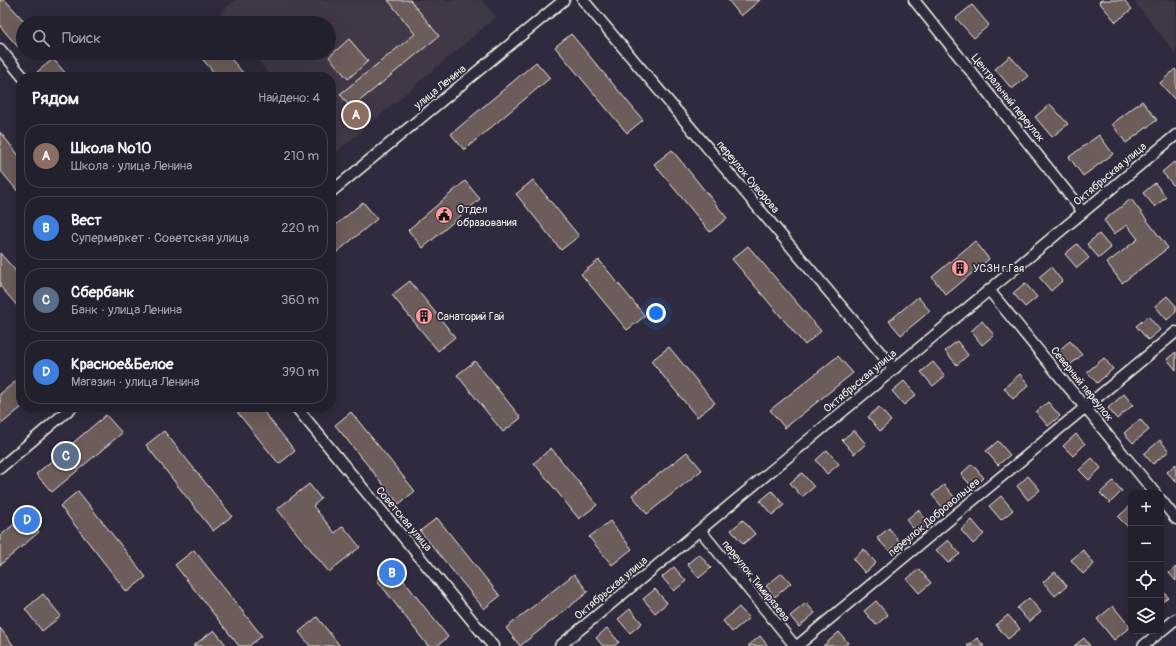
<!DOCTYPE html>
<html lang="ru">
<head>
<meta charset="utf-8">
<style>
	body { margin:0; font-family:Pangolin,sans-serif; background:#2b2836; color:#f1f3f6 }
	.controls { position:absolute; right:12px; bottom:12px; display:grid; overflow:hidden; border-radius:8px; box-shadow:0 4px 16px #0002 }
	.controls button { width:36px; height:36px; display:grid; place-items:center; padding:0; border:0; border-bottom:1px solid #403e4a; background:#23202e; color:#f1f3f6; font:20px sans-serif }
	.you { position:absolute; left:656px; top:313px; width:14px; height:14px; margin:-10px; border:3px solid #fff; border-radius:50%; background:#1a73e8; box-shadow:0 0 0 6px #1a73e833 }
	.badge { display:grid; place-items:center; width:26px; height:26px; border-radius:50%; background:#ff9aa2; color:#fff; font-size:13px; font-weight:700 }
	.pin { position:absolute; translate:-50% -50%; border:2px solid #fff; box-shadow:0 1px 4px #0006 }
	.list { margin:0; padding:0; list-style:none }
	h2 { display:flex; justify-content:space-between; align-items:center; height:52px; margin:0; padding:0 16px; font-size:17px }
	h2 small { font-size:13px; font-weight:400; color:#a3a3aa }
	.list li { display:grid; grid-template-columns:26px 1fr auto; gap:12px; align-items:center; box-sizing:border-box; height:64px; margin:0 8px 8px; padding:0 8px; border:1px solid #403e4a; border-radius:16px }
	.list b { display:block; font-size:15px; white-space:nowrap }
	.list p { margin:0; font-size:13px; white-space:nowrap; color:#a3a3aa }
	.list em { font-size:13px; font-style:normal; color:#a3a3aa }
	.icon { flex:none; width:22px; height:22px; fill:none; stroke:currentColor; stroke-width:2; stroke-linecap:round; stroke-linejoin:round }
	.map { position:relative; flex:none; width:1176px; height:646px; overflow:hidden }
	.search { position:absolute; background:#23202e; box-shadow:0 4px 16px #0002; left:16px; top:16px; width:320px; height:44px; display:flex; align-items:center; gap:10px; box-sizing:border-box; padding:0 14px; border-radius:22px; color:#a3a3aa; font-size:15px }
	.panel { position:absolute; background:#23202e; box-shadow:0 4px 16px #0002; left:16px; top:72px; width:320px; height:340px; border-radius:16px }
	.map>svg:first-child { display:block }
	.built { fill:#413946 }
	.building { fill:#6c5b5a; stroke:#f4f1e8 }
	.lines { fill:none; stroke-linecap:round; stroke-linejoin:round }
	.minor-casing { stroke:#f4f1e8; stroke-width:13 }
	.minor { stroke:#2f2a3d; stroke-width:10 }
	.labels { text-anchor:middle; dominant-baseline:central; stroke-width:3.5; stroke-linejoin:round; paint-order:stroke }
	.street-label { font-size:11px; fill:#f4f1e8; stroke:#2f2a3d }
	.poi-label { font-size:11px; fill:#f4f1e8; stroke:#2f2a3d; text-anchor:start }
</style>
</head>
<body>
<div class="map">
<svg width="1176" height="646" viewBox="0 0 1176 646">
	<rect width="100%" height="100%" fill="#2f2a3d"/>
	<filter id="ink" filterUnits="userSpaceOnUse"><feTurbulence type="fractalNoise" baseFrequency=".025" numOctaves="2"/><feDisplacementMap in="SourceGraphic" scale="8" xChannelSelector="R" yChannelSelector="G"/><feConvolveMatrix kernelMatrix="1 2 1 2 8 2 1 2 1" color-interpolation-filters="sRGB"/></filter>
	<g filter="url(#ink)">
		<!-- built -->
		<path class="built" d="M236 0H482L496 17 333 155 331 152V77H271L252 53H329V23H228L220 13Z
			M1133 0H1176V54Z"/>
		<!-- building -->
		<path class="building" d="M0 0H5L26 23H23V43L18 47 0 26Z
			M388 0H410L439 36 351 108 340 94 415 34Z
			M728 0H760L741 16Z
			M1101 0H1124L1132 9 1116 22 1099 2Z
			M972 5 989 25 974 38 956 18Z
			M571 34 643 120 627 133 555 47Z
			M349 39 368 61 348 79 329 57Z
			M197 53H226L244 74 241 77H218Z
			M1010 56 1028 76 1012 89 995 69Z
			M53 59 69 77H41L37 72Z
			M536 62 550 78 464 150 451 134Z
			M1175 69 1176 70V101L1160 83Z
			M1142 101 1157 120 1126 143 1112 124Z
			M1050 104 1068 124 1052 137 1035 117Z
			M0 132 21 158V193L20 194 0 170Z
			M1099 135 1113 154 1083 176 1069 157Z
			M672 150 727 218 710 232 654 164Z
			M1174 162 1176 165V184L1174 186 1162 172Z
			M533 180 579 236 561 250 516 194Z
			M465 181 480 199 423 248 408 230Z
			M1155 183 1166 197 1155 207 1143 193Z
			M1131 199 1168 248 1122 283 1107 263 1138 239 1127 225 1114 234 1104 220Z
			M363 202 377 219 331 257V229Z
			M1099 234 1111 248 1099 258 1087 244Z
			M975 241 989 259 946 295 932 277Z
			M1077 244 1089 258 1077 268 1065 254Z
			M748 246 821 331 805 345 732 259Z
			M0 253 21 277V310L0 286Z
			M599 260 645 316 627 330 581 274Z
			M1051 267 1062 281 1051 291 1039 277Z
			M410 281 455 337 438 351 392 295Z
			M1025 283 1037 297 1025 307 1013 293Z
			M1167 296 1176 306V312L1167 320 1155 306Z
			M918 297 930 311 901 335 889 321Z
			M1148 316 1160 330 1148 340 1136 326Z
			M982 321 994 335 982 345 971 331Z
			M957 341 968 355 957 365 945 351Z
			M1070 341 1082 355 1070 365 1058 351Z
			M669 347 715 403 697 417 651 361Z
			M1176 352V370L1167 359Z
			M838 356 853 373 785 428 770 410Z
			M1104 358 1113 369 1097 383 1087 372Z
			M475 361 521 418 503 432 457 375Z
			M933 362 945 376 933 386 921 372Z
			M1020 374 1029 385 1013 399 1004 388Z
			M21 377 22 407 0 425V394Z
			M904 381 916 395 904 405 892 391Z
			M1124 394 1133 405 1117 419 1108 408Z
			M1048 402 1060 416 1048 426 1036 412Z
			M233 407H260L295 451 279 464Z
			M879 407 891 421 880 431 868 417Z
			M351 412 415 491 399 504 335 425Z
			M106 415 122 433 52 492 36 474Z
			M1140 419 1149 430 1133 443 1124 433Z
			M854 430 866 444 854 454 842 440Z
			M164 431 232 516 213 531 146 445Z
			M1076 434 1085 444 1073 456 1063 446Z
			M1160 440 1169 451 1153 464 1144 454Z
			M998 441 1010 455 998 465 986 451Z
			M551 448 597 505 579 519 534 463Z
			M827 450 839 464 827 474 816 460Z
			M687 452 702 470 647 514 632 495Z
			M1092 458 1101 468 1089 480 1079 470Z
			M972 464 984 478 973 488 961 474Z
			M1176 464V482L1167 472Z
			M802 473 814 487 802 497 790 483Z
			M1028 476 1040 490 1028 500 1017 486Z
			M1113 481 1122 491 1110 503 1100 493Z
			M309 484 321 499 313 506 335 533 343 526 360 547 329 572 277 509Z
			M944 485 956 499 944 509 932 495Z
			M78 491 146 577 127 592 60 506Z
			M772 491 784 505 772 515 760 501Z
			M1001 496 1013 510 1001 520 989 506Z
			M1131 505V524L1128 527 1118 517Z
			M918 510 930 524 918 534 906 520Z
			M25 515 39 532 0 565V536Z
			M437 518 500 596 484 609 420 531Z
			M743 520 755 534 743 544 731 530Z
			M972 520 984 534 973 544 961 530Z
			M610 521 632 549 612 565 589 537Z
			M889 528 900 542 889 551 877 538Z
			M948 540 960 554 948 563 936 550Z
			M864 549 876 563 865 573 853 559Z
			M194 550 262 636 249 646H239L175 565Z
			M1083 550 1094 564 1083 574 1071 560Z
			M699 554 711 568 699 578 687 564Z
			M393 567 448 637 437 646H428L377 580Z
			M674 567 686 581 674 591 662 577Z
			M1176 567V581L1169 573Z
			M919 569 931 583 919 593 907 579Z
			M1055 572 1067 586 1055 596 1043 582Z
			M782 573 791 583 775 597 766 586Z
			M574 574 588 592 520 646 506 628Z
			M655 589 667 603 655 613 643 599Z
			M1161 589 1168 597 1161 603Z
			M43 594 61 616 42 631 25 609Z
			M1029 598 1041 612 1029 622 1017 608Z
			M876 601 888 615 876 625 864 611Z
			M806 603 815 613 799 627 790 616Z
			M1113 606 1130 627 1114 640 1097 619Z
			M739 607 749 618 732 632 723 621Z
			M630 609 642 623 630 633 618 619Z
			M1008 615 1020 629 1008 639 996 625Z
			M317 617 340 646H310L299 632Z
			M0 628 14 646H0Z
			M607 628 619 642 614 646H603L596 638Z
			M214 630 227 646H193Z
			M839 632 848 643 844 646H823Z
			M760 636 768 646H748Z
			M977 638 984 646H967Z
			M1084 638 1090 646H1074Z"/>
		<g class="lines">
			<!-- minor casing -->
			<g class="minor-casing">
				<path id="minor" d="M583 0 894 369
					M914 0 1083 212
					M0 49 23 77
					M331 192 564 0
					M989 290 1155 493
					M296 407 493 646
					M0 468 72 407
					M1161 500 1176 519
					M700 530 795 646
					M560 646 1176 135
					M797 646 1176 332
					M1143 646 1176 619"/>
			</g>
			<!-- minor -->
			<use href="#minor" class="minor"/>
		</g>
	</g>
	<!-- icons -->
	<defs>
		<g id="civic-disc" transform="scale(0.9)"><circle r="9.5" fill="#ff9aa2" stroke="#2f2a3d"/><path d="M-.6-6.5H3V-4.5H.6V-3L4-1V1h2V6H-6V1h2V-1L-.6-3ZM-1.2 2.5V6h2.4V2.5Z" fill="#111"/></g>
		<g id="building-disc" transform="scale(0.9)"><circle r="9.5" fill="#ff9aa2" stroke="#2f2a3d"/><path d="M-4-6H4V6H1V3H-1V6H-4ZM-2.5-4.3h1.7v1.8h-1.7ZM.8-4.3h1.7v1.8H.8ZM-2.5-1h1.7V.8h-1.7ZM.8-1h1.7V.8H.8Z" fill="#111"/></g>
	</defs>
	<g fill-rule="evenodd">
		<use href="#civic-disc" x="444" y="215"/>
		<use href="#building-disc" x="960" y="268"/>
		<use href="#building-disc" x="424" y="316"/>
	</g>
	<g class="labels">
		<!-- street labels -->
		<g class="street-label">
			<text transform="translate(440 87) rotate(-39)">улица Ленина</text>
			<text transform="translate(1008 98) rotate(51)">Центральный переулок</text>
			<text transform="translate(1110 174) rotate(-40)">Октябрьская улица</text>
			<text transform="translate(748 177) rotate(50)">переулок Суворова</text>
			<text transform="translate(860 381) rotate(-40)">Октябрьская улица</text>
			<text transform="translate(1082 384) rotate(51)">Северный переулок</text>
			<text transform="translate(934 517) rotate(-40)">переулок Добровольцев</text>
			<text transform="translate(404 519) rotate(50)">Советская улица</text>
			<text transform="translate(756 581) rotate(51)">переулок Тимирязева</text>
			<text transform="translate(611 588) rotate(-40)">Октябрьская улица</text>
		</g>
		<!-- poi labels -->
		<g class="poi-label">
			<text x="457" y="209">Отдел<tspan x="457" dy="13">образования</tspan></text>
			<text x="973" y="268">УСЗН г.Гая</text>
			<text x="437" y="316">Санаторий Гай</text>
		</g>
	</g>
</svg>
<div class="controls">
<button>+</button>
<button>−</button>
<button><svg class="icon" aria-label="locate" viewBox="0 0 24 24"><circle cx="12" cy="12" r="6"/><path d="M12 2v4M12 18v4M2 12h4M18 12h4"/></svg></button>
<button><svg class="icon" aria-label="layers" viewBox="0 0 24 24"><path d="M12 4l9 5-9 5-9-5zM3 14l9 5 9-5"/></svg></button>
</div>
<div class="you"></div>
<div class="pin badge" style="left:356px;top:115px;background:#8d6e63">A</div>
<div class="pin badge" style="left:392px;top:573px;background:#3f7fe0">B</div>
<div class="pin badge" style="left:66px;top:456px;background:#5c6f8a">C</div>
<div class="pin badge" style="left:27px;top:520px;background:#3f7fe0">D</div>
<div class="search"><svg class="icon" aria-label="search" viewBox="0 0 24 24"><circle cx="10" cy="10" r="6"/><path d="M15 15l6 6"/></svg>Поиск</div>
<section class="panel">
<h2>Рядом<small>Найдено: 4</small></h2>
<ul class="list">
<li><span class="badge" style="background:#8d6e63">A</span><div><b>Школа №10</b><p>Школа · улица Ленина</p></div><em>210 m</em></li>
<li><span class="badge" style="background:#3f7fe0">B</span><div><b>Вест</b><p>Супермаркет · Советская улица</p></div><em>220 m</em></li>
<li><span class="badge" style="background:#5c6f8a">C</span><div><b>Сбербанк</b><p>Банк · улица Ленина</p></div><em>360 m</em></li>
<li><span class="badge" style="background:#3f7fe0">D</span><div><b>Красное&amp;Белое</b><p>Магазин · улица Ленина</p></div><em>390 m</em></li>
</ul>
</section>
</div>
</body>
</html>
